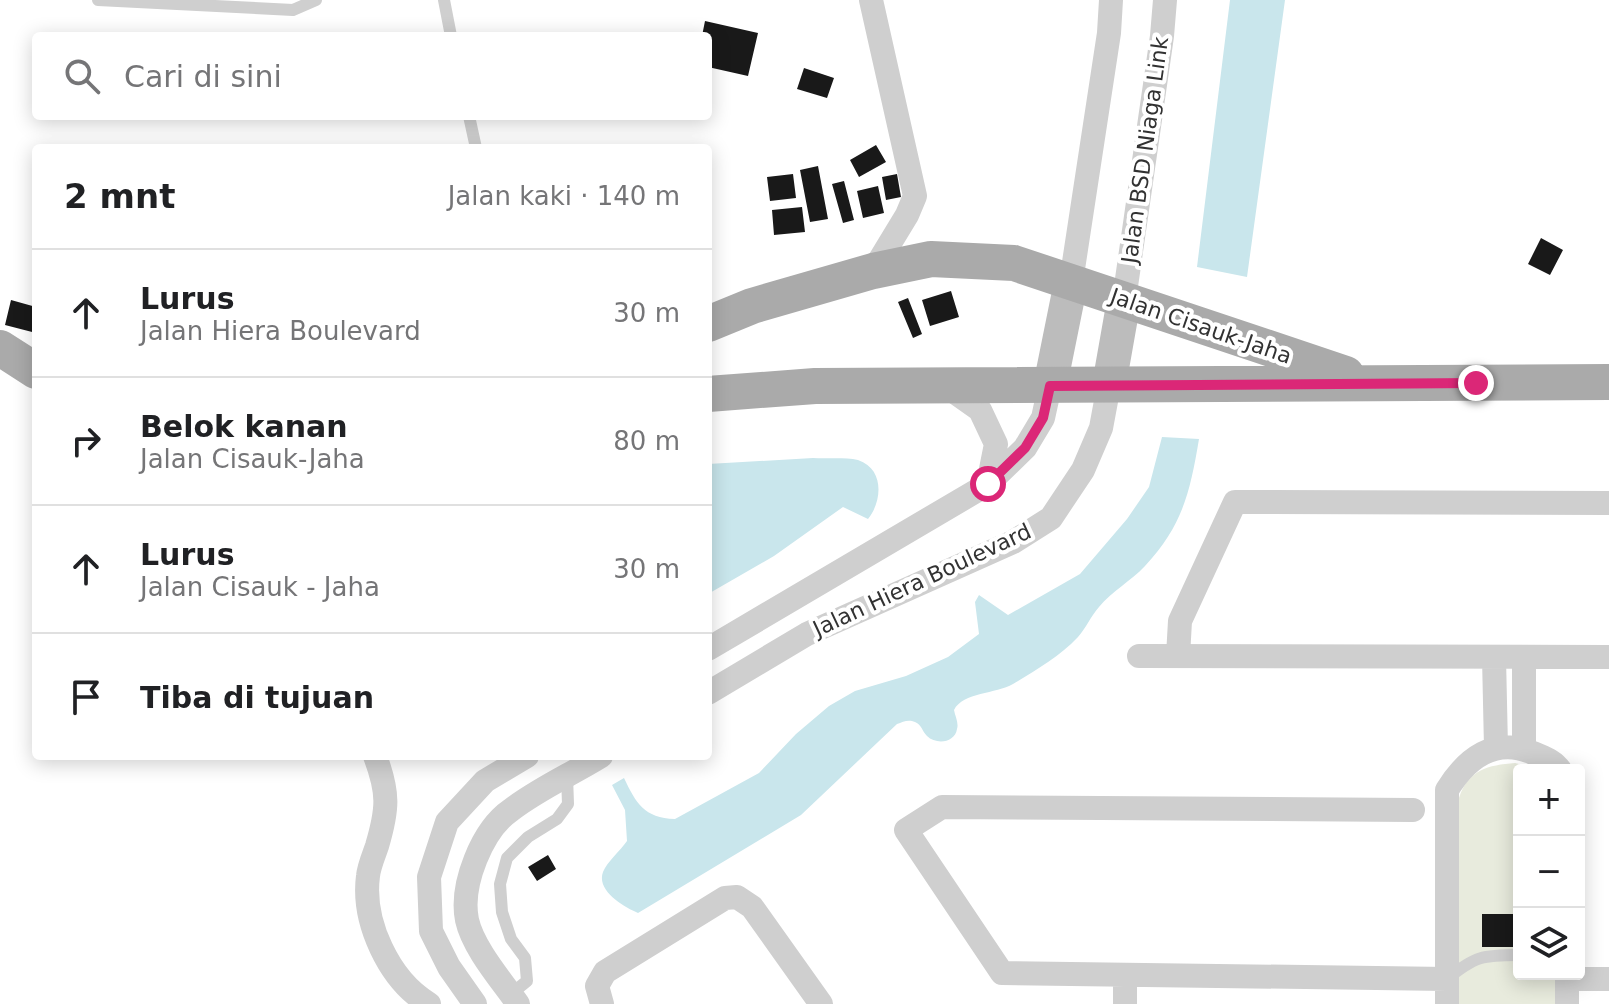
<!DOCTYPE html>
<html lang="id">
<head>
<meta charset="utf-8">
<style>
	body { margin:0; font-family:"DejaVu Sans",sans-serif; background:#f6f6f6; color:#202124 }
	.controls { position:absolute; right:24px; bottom:24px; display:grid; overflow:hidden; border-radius:8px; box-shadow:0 4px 20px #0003 }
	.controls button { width:72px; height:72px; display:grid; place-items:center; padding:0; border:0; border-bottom:2px solid #e0e0e0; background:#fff; color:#202124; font:40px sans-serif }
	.stop { position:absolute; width:24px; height:24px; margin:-18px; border:6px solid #db2777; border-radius:50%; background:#fff }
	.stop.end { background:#db2777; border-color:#fff; box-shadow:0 2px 8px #0008 }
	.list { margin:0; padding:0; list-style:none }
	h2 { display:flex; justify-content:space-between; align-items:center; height:104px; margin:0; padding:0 32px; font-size:34px }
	h2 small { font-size:26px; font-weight:400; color:#757577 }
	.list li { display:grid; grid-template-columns:52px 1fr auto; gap:24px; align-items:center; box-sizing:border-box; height:128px; padding:0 32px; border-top:2px solid #e0e0e0 }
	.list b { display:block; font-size:30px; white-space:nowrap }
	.list p { margin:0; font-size:26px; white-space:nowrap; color:#757577 }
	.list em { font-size:26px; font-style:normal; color:#757577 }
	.icon { flex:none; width:44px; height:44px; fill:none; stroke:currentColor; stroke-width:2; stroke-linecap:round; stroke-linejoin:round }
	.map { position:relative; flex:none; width:1609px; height:1004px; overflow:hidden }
	.search { position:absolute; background:#fff; box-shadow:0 4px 20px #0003; left:32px; top:32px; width:680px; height:88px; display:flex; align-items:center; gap:20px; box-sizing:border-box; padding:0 28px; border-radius:8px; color:#757577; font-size:30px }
	.panel { position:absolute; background:#fff; box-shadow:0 4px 20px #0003; left:32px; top:144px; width:680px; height:616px; border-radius:8px }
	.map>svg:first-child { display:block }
	.green { fill:#e8ebdd }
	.water { fill:#c9e6ec }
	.building { fill:#191919 }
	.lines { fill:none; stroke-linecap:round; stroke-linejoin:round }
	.lane { stroke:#cfcfcf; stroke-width:12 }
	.street { stroke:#cfcfcf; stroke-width:24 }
	.secondary { stroke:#bcbcbc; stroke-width:34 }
	.primary { stroke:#aaa; stroke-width:36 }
	.route { stroke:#db2777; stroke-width:10 }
	.labels { text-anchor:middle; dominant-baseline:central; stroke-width:8; stroke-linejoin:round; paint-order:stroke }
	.street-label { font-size:22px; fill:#323232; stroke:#fff }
</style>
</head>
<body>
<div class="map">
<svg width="1609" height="1004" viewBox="0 0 1609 1004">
	<rect width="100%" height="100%" fill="#fff"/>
	<!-- green -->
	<path class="green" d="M1515 763 1542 770H1519V974H1556L1555 1004H1457L1459 798C1468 770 1488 765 1515 763Z"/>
	<!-- water -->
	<path class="water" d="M1230 0H1285L1247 277 1197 267Z
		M1162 437 1199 439C1190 492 1183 525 1145 566 1131 581 1112 591 1099 607 1091 616 1086 628 1078 637 1059 657 1036 670 1013 684 996 694 963 692 954 710 955 716 959 723 957 729 955 743 936 745 927 736 922 731 922 725 915 722 908 719 903 722 897 724L801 815 638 913C624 907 596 891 603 872 607 862 620 851 627 841L625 810 612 785 624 778C636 803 644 818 675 819L759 773 796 734 829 706 855 691 906 676 948 657 979 634 975 602 979 595 1008 615 1080 574 1127 519 1149 487Z
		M813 458C826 459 845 457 858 460 885 469 882 502 868 519L843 507 774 556 708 594V464Z"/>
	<!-- building -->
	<path class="building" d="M705 21 758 33 748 76 708 67V36H702Z
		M804 68 834 78 827 98 797 89Z
		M876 145 886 162 859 177 850 160Z
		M818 166 828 219 810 222 800 170Z
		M793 174 796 198 770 201 767 177Z
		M897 174 901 197 886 200 882 177Z
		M844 181 854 220 843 223 832 184Z
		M878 186 884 213 863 218 857 191Z
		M802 207 805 232 774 235 772 210Z
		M1541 238 1563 250 1550 275 1528 264Z
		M951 291 959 317 930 326 922 300Z
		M908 298 922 334 913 338 898 302Z
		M11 300 36 307V333L5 325Z
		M548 855 556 869 537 881 528 867Z
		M1482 914H1519V947H1482Z"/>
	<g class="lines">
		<!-- lane -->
		<path class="lane" d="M98 0 293 10 316 0
			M444 0 451 36
			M469 116 476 148
			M1447 979C1475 956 1483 955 1519 955
			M511 994 527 981 525 958 511 939 502 912 500 884 507 858 528 837 557 819 568 804 567 776"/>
		<!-- street -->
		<path class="street" d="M871 0 915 196 907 215 873 271
			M1071 282 1109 33 1111 0
			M1124 300 1162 36 1165 0
			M946 386 980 410 996 444 988 484
			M708 649 988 484 1025 448 1043 418 1050 386
			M1139 656 1609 657
			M1178 656 1180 621 1235 502 1609 503
			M1494 657 1496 748
			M1524 657V749
			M708 693 807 634 1013 542 1051 518 1083 470 1101 428 1109 385
			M375 756C389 793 388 809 377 846 374 855 369 866 368 876 362 922 389 980 429 1004
			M1413 810 942 807 906 830 1002 973 1447 979
			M1567 979H1609
			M475 1004 449 967 431 931 429 877 447 822 485 781 527 756
			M518 1004C502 981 473 948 467 920 460 885 482 830 511 810 538 789 572 774 601 756
			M602 1004 597 986 605 972 725 898 737 897 752 907 821 1004
			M1125 1004V975
			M1447 1004V790C1466 759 1495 736 1533 753 1544 758 1553 760 1560 770
			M1567 1004V974"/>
		<!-- secondary -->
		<path class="secondary" d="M1109 385 1124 300
			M1050 386 1071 282"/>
		<!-- primary -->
		<path class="primary" d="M708 324 752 306 873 271 931 259 1014 263 1346 374
			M0 348 36 371
			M708 394 815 386 1609 382"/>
	</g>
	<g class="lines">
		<!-- route -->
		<path class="route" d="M988 484 1025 448 1043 418 1050 386 1476 383"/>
	</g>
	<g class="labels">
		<!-- street labels -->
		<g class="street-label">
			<text transform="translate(1145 150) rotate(-82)">Jalan BSD Niaga Link</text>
			<text transform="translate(1201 326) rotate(19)">Jalan Cisauk-Jaha</text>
			<text transform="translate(922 580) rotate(-25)">Jalan Hiera Boulevard</text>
		</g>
	</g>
</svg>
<div class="controls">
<button>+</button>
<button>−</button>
<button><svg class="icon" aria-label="layers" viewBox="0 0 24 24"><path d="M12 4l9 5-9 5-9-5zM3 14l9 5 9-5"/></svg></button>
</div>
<div class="stop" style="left:988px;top:484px"></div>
<div class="stop end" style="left:1476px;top:383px"></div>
<div class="search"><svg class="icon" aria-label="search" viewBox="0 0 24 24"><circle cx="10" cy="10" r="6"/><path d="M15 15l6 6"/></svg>Cari di sini</div>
<section class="panel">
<h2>2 mnt<small>Jalan kaki · 140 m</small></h2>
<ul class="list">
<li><svg class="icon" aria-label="ahead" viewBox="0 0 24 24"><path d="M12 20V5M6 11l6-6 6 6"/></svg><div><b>Lurus</b><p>Jalan Hiera Boulevard</p></div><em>30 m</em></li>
<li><svg class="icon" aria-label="right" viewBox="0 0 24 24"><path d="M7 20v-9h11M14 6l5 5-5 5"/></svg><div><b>Belok kanan</b><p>Jalan Cisauk-Jaha</p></div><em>80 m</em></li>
<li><svg class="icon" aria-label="ahead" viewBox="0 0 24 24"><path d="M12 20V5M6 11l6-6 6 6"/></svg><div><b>Lurus</b><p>Jalan Cisauk - Jaha</p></div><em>30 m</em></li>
<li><svg class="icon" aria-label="arrive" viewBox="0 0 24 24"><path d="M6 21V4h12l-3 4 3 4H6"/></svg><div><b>Tiba di tujuan</b></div></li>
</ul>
</section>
</div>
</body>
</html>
